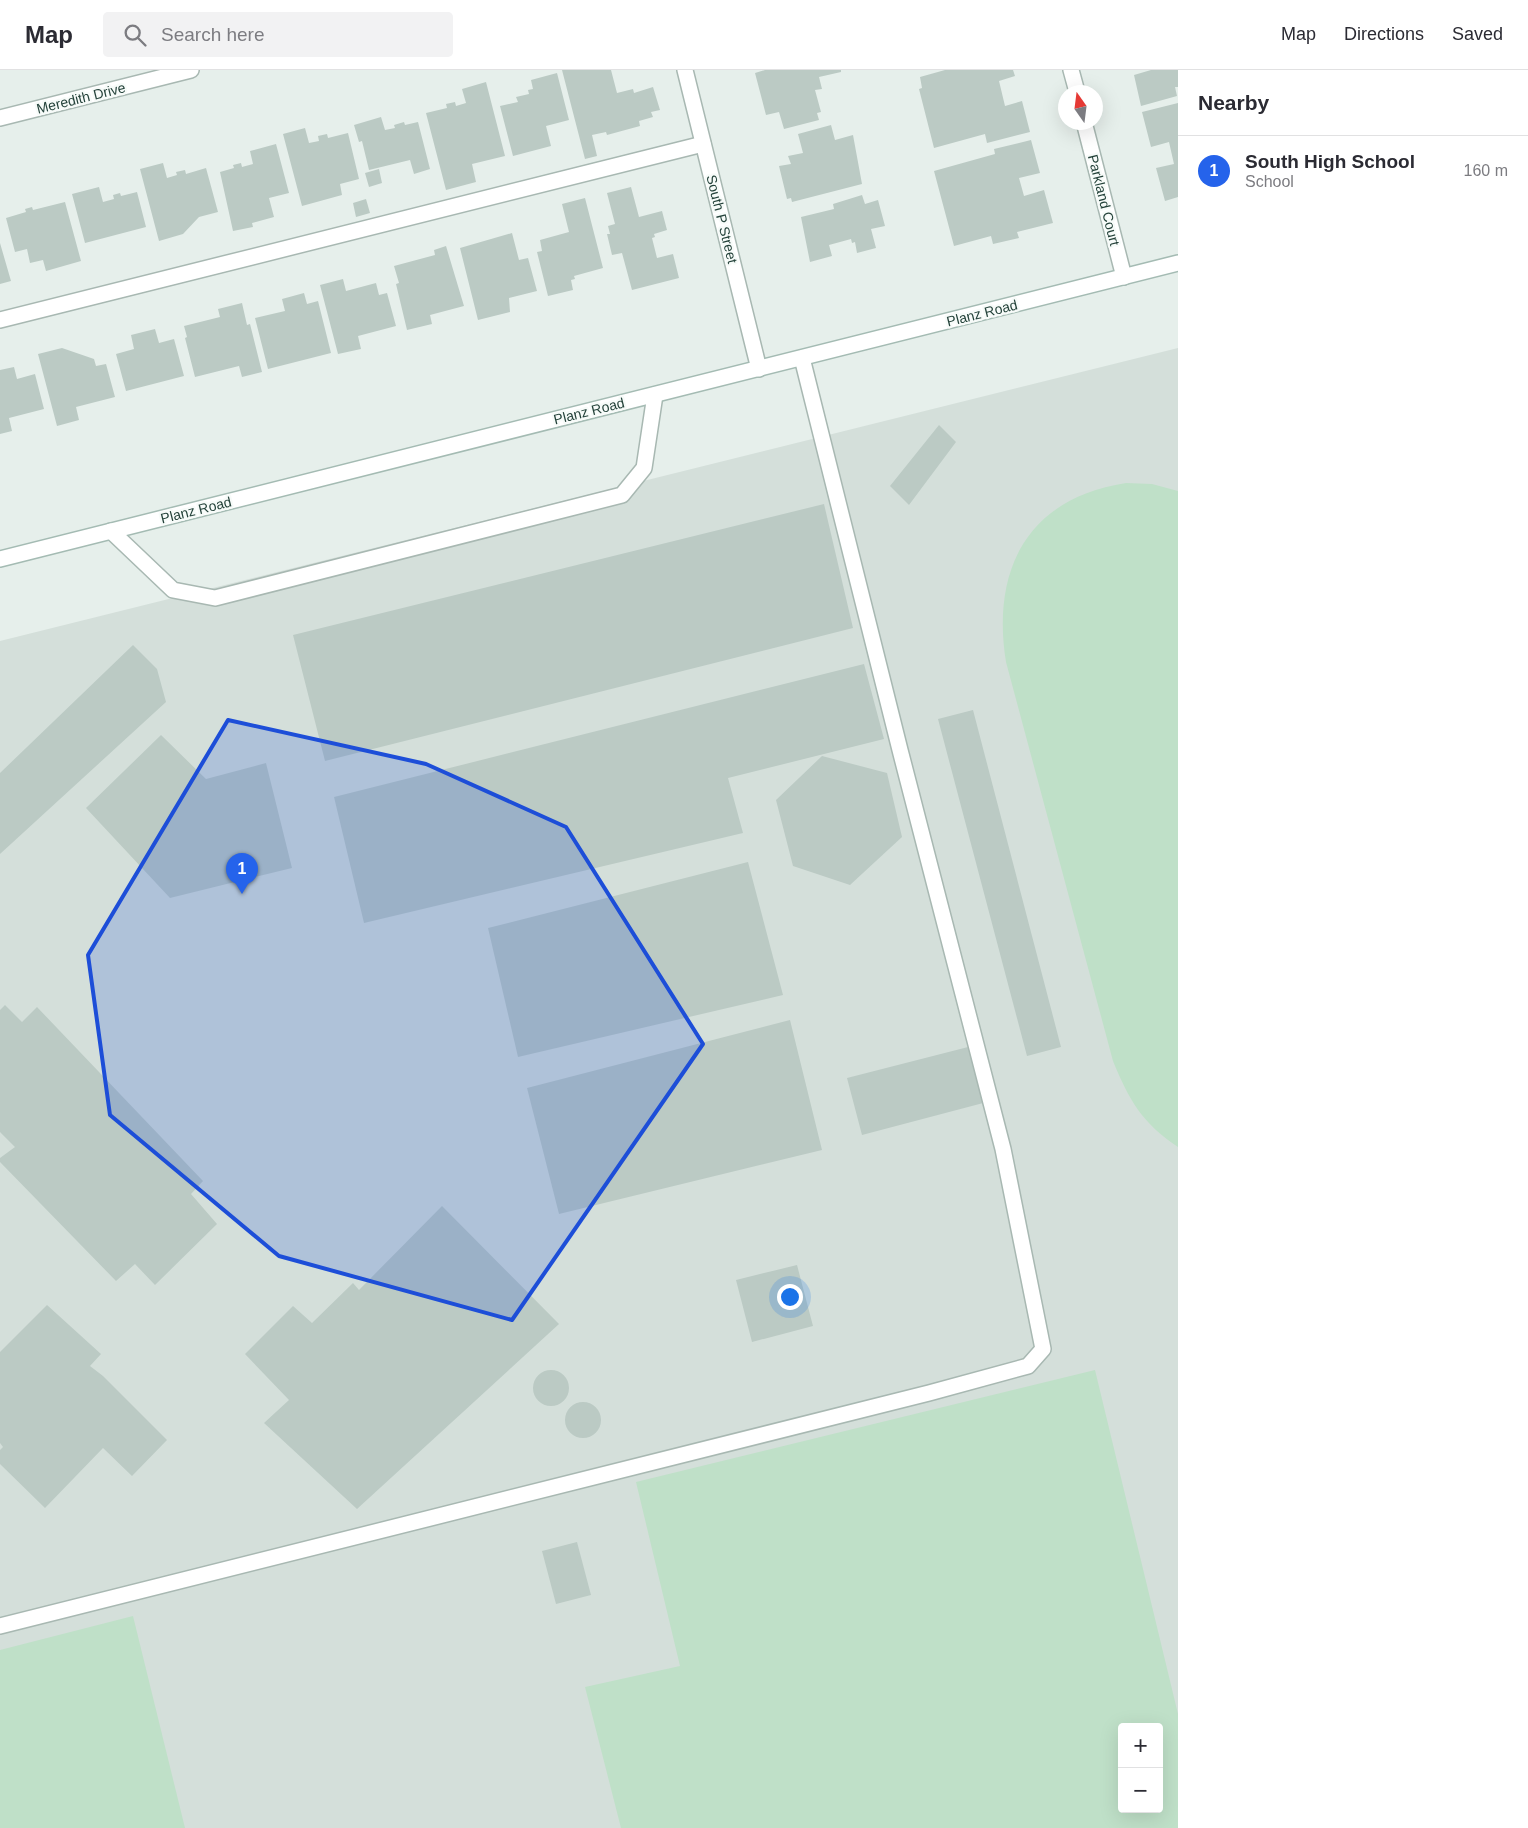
<!DOCTYPE html>
<html lang="en">
<head>
<meta charset="utf-8">
<style>
	body { margin:0; font-family:Arial,sans-serif; background:#f2f2f3; color:#2b2b33 }
	.controls { position:absolute; right:15px; bottom:15px; display:grid; overflow:hidden; border-radius:5px; box-shadow:0 5px 20px #0002 }
	.controls button { width:45px; height:45px; display:grid; place-items:center; padding:0; border:0; border-bottom:1px solid #e1e1e2; background:#fff; color:#2b2b33; font:25px sans-serif }
	.compass { position:absolute; left:1058px; top:15px; width:45px; height:45px; border-radius:50%; background:#fff; box-shadow:0 5px 20px #0002; rotate:346deg }
	.you { position:absolute; left:789px; top:1226px; width:18px; height:18px; margin:-12px; border:4px solid #fff; border-radius:50%; background:#1a73e8; box-shadow:0 0 0 8px #1a73e833 }
	.badge { display:grid; place-items:center; width:32px; height:32px; border-radius:50%; background:#2563eb; color:#fff; font-size:16px; font-weight:700 }
	.pin { position:absolute; translate:-50% -41px; filter:drop-shadow(0 1px 2px #0008) }
	.pin::after { content:''; position:absolute; top:26px; width:18px; height:15px; background:inherit; clip-path:polygon(0 0,100% 0,50% 100%) }
	.list { margin:0; padding:0; list-style:none }
	h2 { display:flex; justify-content:space-between; align-items:center; height:65px; margin:0; padding:0 20px; font-size:21px }
	h2 small { font-size:16px; font-weight:400; color:#7c7c81 }
	.list li { display:grid; grid-template-columns:32px 1fr auto; gap:15px; align-items:center; box-sizing:border-box; height:70px; padding:0 20px; border-top:1px solid #e1e1e2 }
	.list b { display:block; font-size:19px; white-space:nowrap }
	.list p { margin:0; font-size:16px; white-space:nowrap; color:#7c7c81 }
	.list em { font-size:16px; font-style:normal; color:#7c7c81 }
	.icon { flex:none; width:28px; height:28px; fill:none; stroke:currentColor; stroke-width:2; stroke-linecap:round; stroke-linejoin:round }
	.map { position:relative; flex:none; width:1178px; height:1758px; overflow:hidden }
	header { display:flex; align-items:center; gap:30px; box-sizing:border-box; height:70px; padding:0 25px; background:#fff; border-bottom:1px solid #e1e1e2 }
	header strong { font-size:24px }
	nav { display:flex; gap:28px; margin-inline-start:auto; font-size:18px }
	.search { width:350px; height:45px; background:#f2f2f3; display:flex; align-items:center; gap:12px; box-sizing:border-box; padding:0 18px; border-radius:5px; color:#7c7c81; font-size:19px }
	main { display:flex }
	aside { flex:1; background:#fff }
	.map>svg:first-child { display:block }
	.built { fill:#d4dfda; fill-rule:evenodd }
	.green { fill:#bfe0c8; fill-rule:evenodd }
	.building { fill:#bbcac4 }
	.lines { fill:none; stroke-linecap:round; stroke-linejoin:round }
	.lane-casing { stroke:#a8b8b2; stroke-width:18 }
	.street-casing { stroke:#a8b8b2; stroke-width:18 }
	.secondary-casing { stroke:#a4bbb3; stroke-width:18 }
	.lane { stroke:#fff; stroke-width:15 }
	.street { stroke:#fff; stroke-width:15 }
	.secondary { stroke:#fff; stroke-width:15 }
	.marked { fill:#1d4ed8; fill-opacity:0.2; stroke:#1d4ed8; stroke-width:4; stroke-linejoin:round }
	.labels { text-anchor:middle; dominant-baseline:central; stroke-width:4.5; stroke-linejoin:round; paint-order:stroke }
	.street-label { font-size:14px; fill:#24423a; stroke:#f7fbf9 }
</style>
</head>
<body>
<header>
<strong>Map</strong>
<div class="search"><svg class="icon" aria-label="search" viewBox="0 0 24 24"><circle cx="10" cy="10" r="6"/><path d="M15 15l6 6"/></svg>Search here</div>
<nav><a>Map</a><a>Directions</a><a>Saved</a></nav>
</header>
<main>
<div class="map">
<svg width="1178" height="1758" viewBox="0 0 1178 1758">
	<rect width="100%" height="100%" fill="#e6efeb"/>
	<!-- built -->
	<path class="built" d="M1178 278V1758H0V571ZM1122 1657H1159V1739H1122Z"/>
	<!-- green -->
	<path class="green" d="M1126 413 1152 414 1178 421V1077C1142 1053 1129 1030 1113 991L1006 592C991 499 1028 428 1126 413Z
		M1095 1300 1178 1644V1758H621L585 1617 680 1596 636 1412ZM1122 1657H1159V1739H1122Z
		M133 1546 185 1758H0V1580Z"/>
	<!-- building -->
	<path class="building" d="M562 0H611L617 23 633 19 634 23 653 17 660 40 651 42 653 47 639 51 640 56 607 65 606 62 592 65 597 86 585 89Z
		M765 0H841V2L819 7 822 19 815 20 821 42 817 43 819 50 784 59 779 42 766 45 755 3Z
		M945 0H1013L1015 6 999 11 1005 36 1022 31 1030 62 987 73 985 64 934 78 919 19 922 18 920 7Z
		M1151 0H1178V17H1175L1177 26 1141 36 1134 5Z
		M557 3 569 50 546 56 551 76 513 86 500 36 518 32 516 27 529 24 528 20 533 19 531 10Z
		M486 12 505 86 472 94 476 112 446 120 426 43 447 38 446 34 455 32 456 36 466 33 462 19Z
		M1178 33V127L1165 131 1156 98 1174 94 1169 72 1151 77 1142 42Z
		M381 47 385 60 395 58 394 55 404 52 405 55 418 52 430 99 414 104 410 90 369 100 362 71 359 72 354 55Z
		M831 55 835 70 853 65 862 114 792 132 791 128 787 129 779 96 791 94 788 86 803 83 798 64Z
		M305 58 309 73 319 71 318 66 327 64 328 68 348 63 359 109 340 114 342 125 302 136 283 64Z
		M1031 70 1040 103 1019 108 1024 126 1044 120 1053 153 1017 162 1019 168 993 174 991 166 954 176 934 101 995 84 994 79Z
		M276 74 289 123 269 128 274 147 252 153 253 157 233 161 220 102 234 98 233 95 241 93 242 97 253 94 250 81Z
		M163 93 167 108 177 105 176 102 185 100 186 104 206 98 218 142 199 147 183 164 159 171 140 99Z
		M379 99 382 113 369 117 365 103Z
		M99 117 103 132 114 129 113 125 120 123 121 126 137 122 146 157 85 173 72 124Z
		M631 117 639 147 662 141 667 160 654 164 655 167 652 168 657 188 673 184 679 208 632 220 622 183 612 185 607 164H610L608 156 615 154 607 123Z
		M862 125 865 134 878 130 885 156 871 159 876 178 857 183 855 172 852 173 851 169 829 175 832 186 810 192 801 147 834 139 833 134Z
		M585 128 603 198 574 206 575 209 571 210 573 220 548 226 537 182 542 181 540 170 569 162 562 134Z
		M366 129 370 143 356 147 353 133Z
		M65 132 81 191 46 201 43 190 30 193 27 179 15 182 6 148 26 142 25 139 32 137 33 140Z
		M512 163 519 190 528 188 537 221 509 228 510 242 478 250 460 178Z
		M0 173 11 211 0 214Z
		M446 176 464 236 430 245 432 254 407 260 396 214 399 213 394 196 435 185 434 180Z
		M343 209 346 221 376 213 379 225 387 223 396 256 358 266 361 279 338 284 320 215Z
		M304 223 307 234 318 231 331 283 268 299 255 248 285 241 282 229Z
		M242 233 247 255 250 254 262 302 242 307 239 296 195 307 185 268 187 267 184 256 220 247 218 239Z
		M155 259 159 273 174 269 184 306 126 321 116 284 134 279 131 265Z
		M62 278 94 289 96 296 106 294 115 327 76 337 79 350 57 356 38 284Z
		M14 297 17 309 35 304 44 339 9 348 12 361 0 364V300Z
		M939 355 956 372 909 435 890 416Z
		M824 434 853 558 325 691 293 565Z
		M133 575 157 599 166 632 0 784V703Z
		M864 594 884 669 728 708 743 763 364 853 334 727Z
		M973 640 1061 977 1027 986 938 649Z
		M161 665 206 709 266 693 292 798 170 828 86 738Z
		M822 686 887 703 902 767 850 815 793 796 776 730Z
		M748 792 783 925 518 987 488 858Z
		M5 935 22 952 37 937 203 1111 191 1124 217 1154 155 1215 135 1194 116 1211 0 1092V1088L15 1077 0 1062V940Z
		M790 950 822 1080 559 1144 527 1018Z
		M972 976 987 1032 862 1065 847 1008Z
		M442 1136 559 1254 357 1439 264 1353 289 1330 245 1284 293 1236 312 1253 353 1213 359 1220Z
		M797 1195 813 1256 752 1272 736 1210Z
		M47 1235 101 1284 90 1296 103 1306 167 1370 132 1406 103 1378 45 1438 0 1394V1380L3 1377 0 1373V1282Z
		M533 1318a18 18 0 1 1 36 0a18 18 0 1 1-36 0Z
		M565 1350a18 18 0 1 1 36 0a18 18 0 1 1-36 0Z
		M577 1472 591 1525 556 1534 542 1481Z"/>
	<g class="lines">
		<!-- lane casing -->
		<g class="lane-casing">
			<path id="lane" d="M0 250 703 74
				M111 461 173 520 215 528 622 425 644 398 655 325
				M0 1556 929 1323 1028 1296 1043 1279 1003 1079 900 680 802 288"/>
		</g>
		<!-- street casing -->
		<g class="street-casing">
			<path id="street" d="M685 0 759 299
				M1071 0 1077 22
				M0 48 191 0
				M1084 52 1124 207"/>
		</g>
		<!-- secondary casing -->
		<g class="secondary-casing">
			<path id="secondary" d="M0 489 1178 193"/>
		</g>
		<!-- lane -->
		<use href="#lane" class="lane"/>
		<!-- street -->
		<use href="#street" class="street"/>
		<!-- secondary -->
		<use href="#secondary" class="secondary"/>
	</g>
	<!-- marked area -->
	<path class="marked" d="M228 650 426 694 566 757 703 974 512 1250 279 1186 110 1045 88 885Z"/>
	<g class="labels">
		<!-- street labels -->
		<g class="street-label">
			<text transform="translate(81 28) rotate(-14)">Meredith Drive</text>
			<text transform="translate(1104 130) rotate(76)">Parkland Court</text>
			<text transform="translate(722 149) rotate(76)">South P Street</text>
			<text transform="translate(982 243) rotate(-14)">Planz Road</text>
			<text transform="translate(589 341) rotate(-14)">Planz Road</text>
			<text transform="translate(196 440) rotate(-14)">Planz Road</text>
		</g>
	</g>
</svg>
<div class="controls">
<button>+</button>
<button>−</button>
</div>
<svg class="compass" viewBox="-18 -18 36 36"><path d="M0-13l5 13h-10z" fill="#e53935"/><path d="M0 13l5-13h-10z" fill="#7c7c81"/></svg>
<div class="you"></div>
<div class="pin badge" style="left:242px;top:824px">1</div>
</div>
<aside>
<h2>Nearby<small></small></h2>
<ul class="list">
<li><span class="badge">1</span><div><b>South High School</b><p>School</p></div><em>160 m</em></li>
</ul>
</aside>
</main>
</body>
</html>
